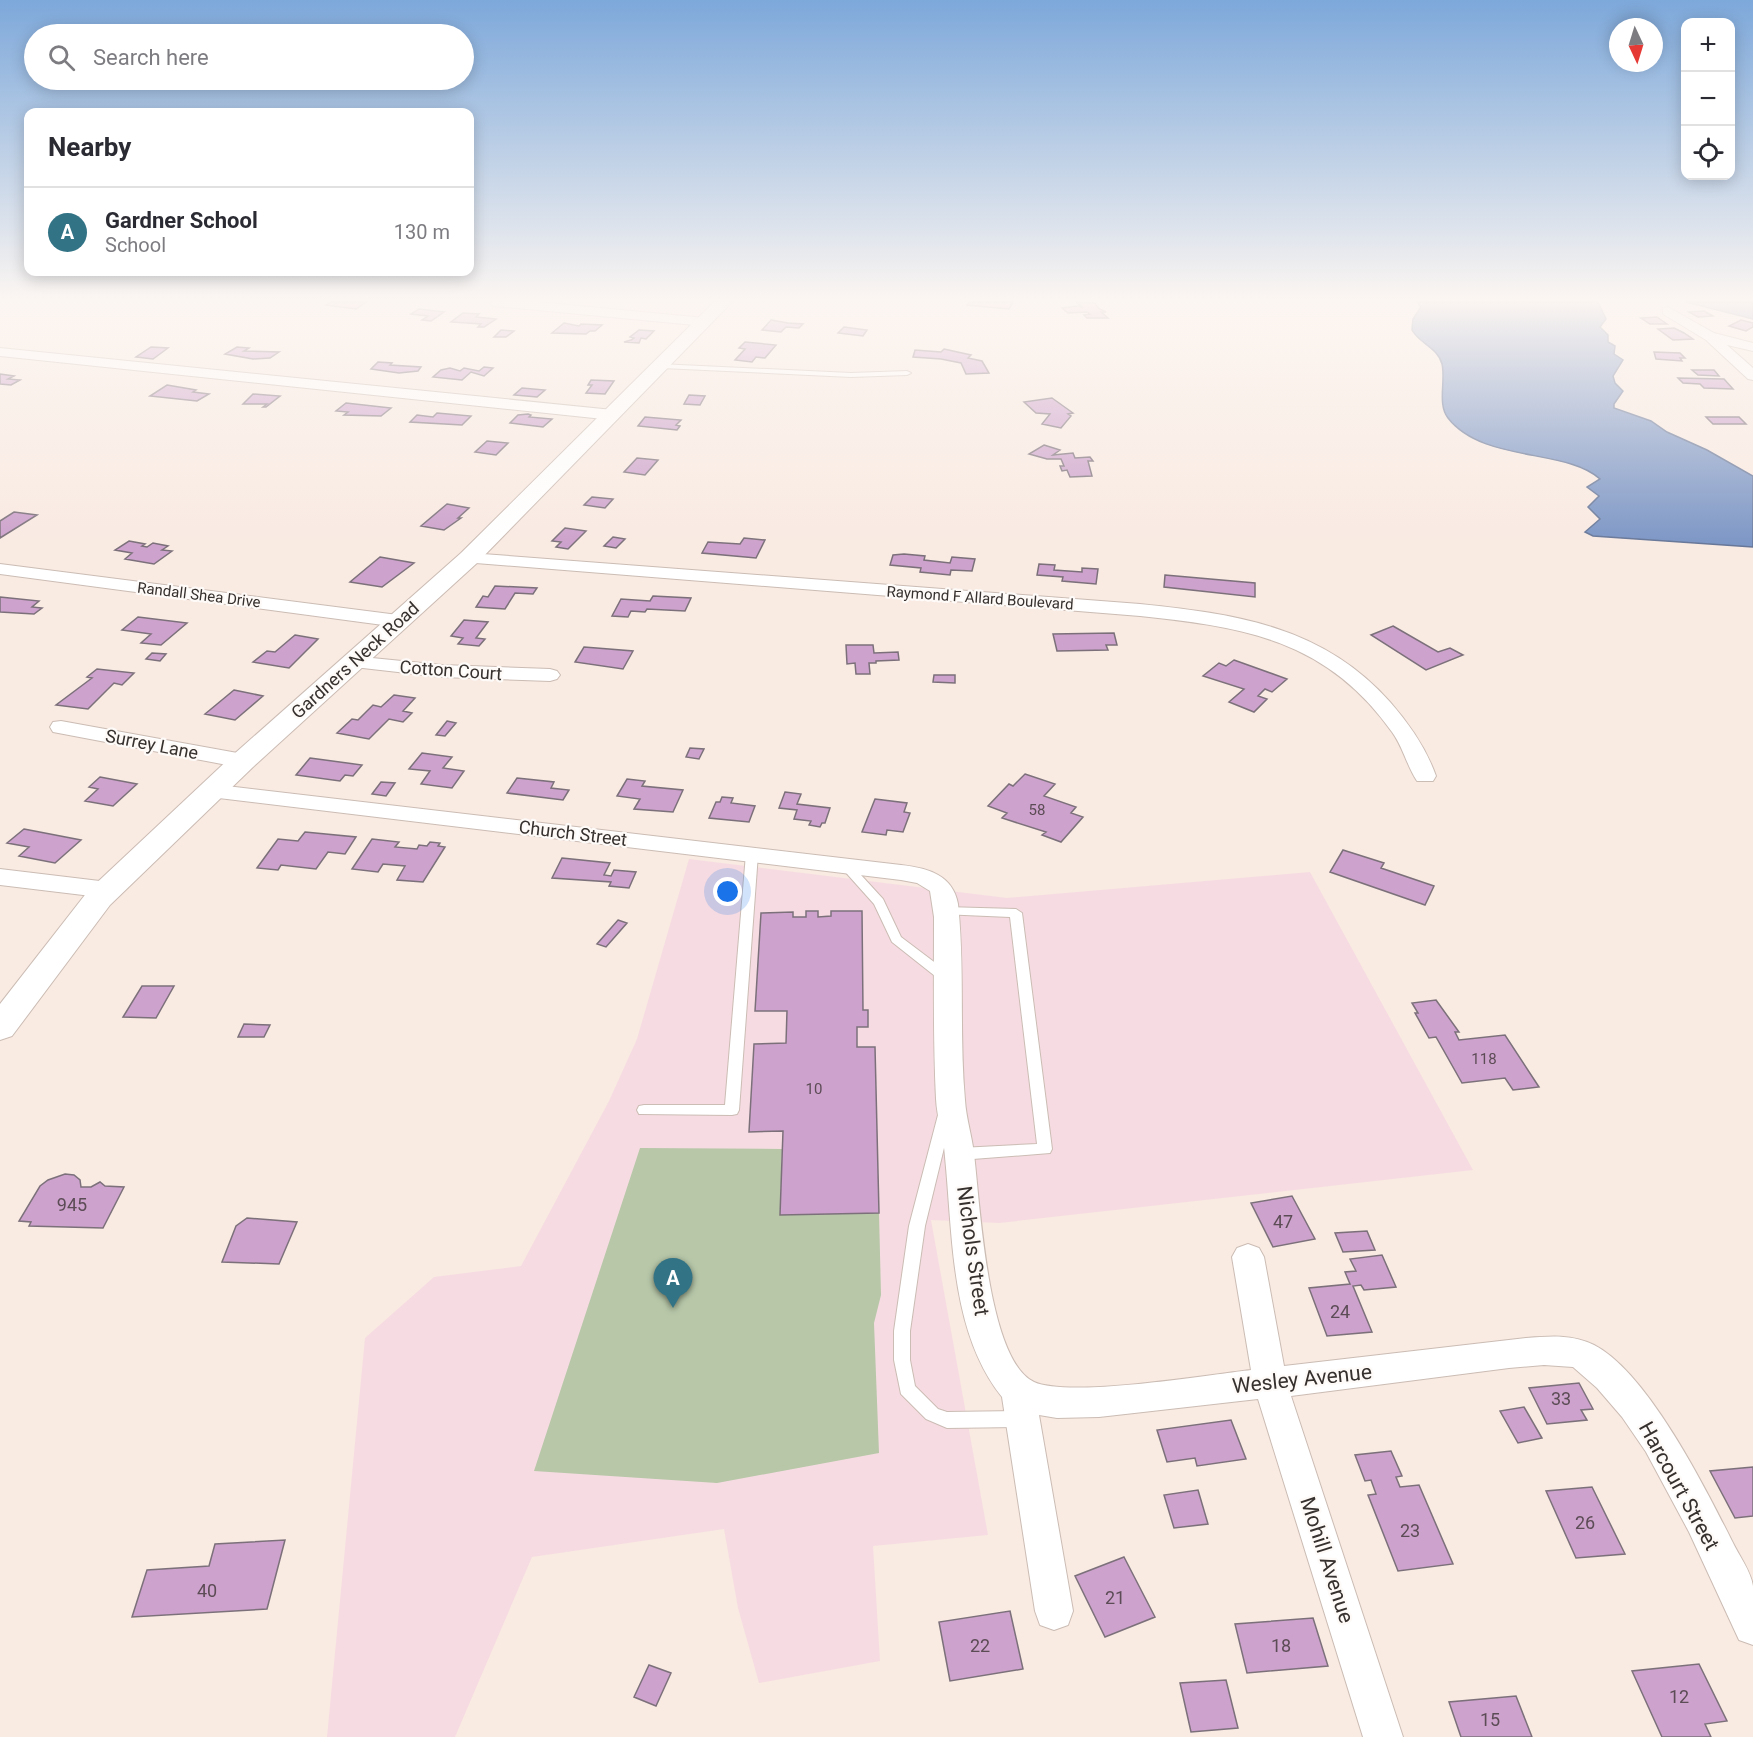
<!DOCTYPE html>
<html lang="en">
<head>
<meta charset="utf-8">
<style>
	body { margin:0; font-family:Roboto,sans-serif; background:#f7f7f7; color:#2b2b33 }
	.controls { position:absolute; right:18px; top:18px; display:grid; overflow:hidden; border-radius:12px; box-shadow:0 3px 15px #0003 }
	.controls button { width:54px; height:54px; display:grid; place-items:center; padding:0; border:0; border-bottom:2px solid #e1e1e2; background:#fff; color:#2b2b33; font:30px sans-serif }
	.compass { position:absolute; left:1609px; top:18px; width:54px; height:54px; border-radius:50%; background:#fff; box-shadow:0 3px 15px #0003; rotate:176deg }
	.you { position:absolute; left:728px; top:892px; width:21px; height:21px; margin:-15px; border:4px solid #fff; border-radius:50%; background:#1a73e8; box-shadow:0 0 0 9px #1a73e833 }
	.badge { display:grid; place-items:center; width:39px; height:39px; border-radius:50%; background:#327386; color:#fff; font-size:20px; font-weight:700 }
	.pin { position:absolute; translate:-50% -50px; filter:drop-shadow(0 2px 3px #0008) }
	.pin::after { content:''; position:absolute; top:32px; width:21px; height:18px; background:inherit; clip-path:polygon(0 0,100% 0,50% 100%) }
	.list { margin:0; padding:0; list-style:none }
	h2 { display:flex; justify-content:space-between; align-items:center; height:78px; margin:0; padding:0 24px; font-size:26px }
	h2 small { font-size:20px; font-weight:400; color:#7c7c81 }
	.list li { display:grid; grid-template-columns:39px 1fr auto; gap:18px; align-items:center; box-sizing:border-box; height:90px; padding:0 24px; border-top:2px solid #e1e1e2 }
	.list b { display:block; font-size:22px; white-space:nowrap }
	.list p { margin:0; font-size:20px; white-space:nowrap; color:#7c7c81 }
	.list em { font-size:20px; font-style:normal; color:#7c7c81 }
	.icon { flex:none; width:33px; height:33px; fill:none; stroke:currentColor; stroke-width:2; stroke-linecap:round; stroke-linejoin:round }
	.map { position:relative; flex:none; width:1753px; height:1737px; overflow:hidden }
	.search { position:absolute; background:#fff; box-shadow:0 3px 15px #0003; left:24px; top:24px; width:450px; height:66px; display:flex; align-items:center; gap:15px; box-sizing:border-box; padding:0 21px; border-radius:33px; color:#7c7c81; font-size:22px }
	.panel { position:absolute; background:#fff; box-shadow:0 3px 15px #0003; left:24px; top:108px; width:450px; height:168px; border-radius:12px }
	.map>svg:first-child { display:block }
	.education { fill:#f6dce2 }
	.green { fill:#b7c7a8 }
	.water { fill:#7c96c5; stroke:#677798; stroke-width:1.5 }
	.building { fill:#cda2cc; stroke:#7c717b; stroke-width:1.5 }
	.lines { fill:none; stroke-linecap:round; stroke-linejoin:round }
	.service-casing { stroke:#cbbcb4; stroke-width:2 }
	.minor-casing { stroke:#cbbcb4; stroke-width:2 }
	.tertiary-casing { stroke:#cbbcb4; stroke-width:2 }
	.service { fill:#fff; fill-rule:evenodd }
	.minor { fill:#fff; fill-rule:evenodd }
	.tertiary { fill:#fff; fill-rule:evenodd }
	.labels { text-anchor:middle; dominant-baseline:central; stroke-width:4.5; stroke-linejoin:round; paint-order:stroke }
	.far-street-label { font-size:15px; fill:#36302e; stroke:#fdfaf8 }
	.number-label { font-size:15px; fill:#5c4c56 }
	.street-label { font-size:18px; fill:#36302e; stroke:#fdfaf8 }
	.near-number-label { font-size:18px; fill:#5c4c56 }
	.near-street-label { font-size:21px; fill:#36302e; stroke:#fdfaf8 }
</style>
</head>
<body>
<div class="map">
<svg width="1753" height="1737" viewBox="0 0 1753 1737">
	<rect width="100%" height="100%" fill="#f9eae2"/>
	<!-- education -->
	<path class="education" d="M689 859 1007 898 1310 872 1473 1170 999 1223 931 1220 988 1535 873 1546 880 1661 759 1683 738 1608 724 1529 532 1557 455 1737H327L365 1338 434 1277 521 1266 609 1101 637 1039Z"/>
	<!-- green -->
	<path class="green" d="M640 1148 782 1149 780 1215 879 1213 881 1295 874 1323 879 1453 717 1483 534 1471Z"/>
	<!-- water -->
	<path class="water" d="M1417 302H1598L1606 319 1600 327 1608 335V342L1615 346 1614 354 1623 360 1613 376 1615 383 1623 391 1614 404V408L1651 421 1667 432 1707 450 1753 476V547L1593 536 1585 532 1600 519 1588 507 1599 496 1587 487 1600 479C1566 448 1483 463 1448 418 1437 404 1446 380 1442 364 1438 348 1419 343 1412 330L1413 319 1421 307Z
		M1686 302H1753V319Z"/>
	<!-- building -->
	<path class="building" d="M331 302H366L356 309 326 305Z
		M969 302H1013L1009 309 967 305Z
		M1076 302 1095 303 1098 308 1106 312H1101L1108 318H1087L1084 315 1090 314 1087 312 1068 313 1062 308 1077 306 1083 308Z
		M419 309 444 312 431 321 422 320 428 316 411 314Z
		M1704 311 1713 316 1698 317 1689 312Z
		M463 313 479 314 476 317 496 319 484 327H478L481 324 451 322Z
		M1657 317 1667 324H1650L1641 318Z
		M771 320 788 323 803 324 799 328 786 327 781 332 762 330Z
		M1741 320 1753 323V327L1746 331 1729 326Z
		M564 323 579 326 581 324 602 325 595 331H590L586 334 552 333Z
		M844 327 867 330 863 336 838 333Z
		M1674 328 1684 333 1693 339 1673 340 1658 329Z
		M501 330 514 331 506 337H494Z
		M639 330 654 331 646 339 641 338 639 343 624 342 631 340 634 338 630 337Z
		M745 342 776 345 765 358 756 357 752 362 735 360 745 349 739 348Z
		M151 347 168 348 153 359 136 357Z
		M237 347 249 348 244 351 279 352 270 358 253 359 225 354Z
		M944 349 971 355 968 358 982 361 989 373 966 374 961 363 941 359 913 357 915 350 941 352Z
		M1654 352 1680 353 1685 358H1680L1682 361 1656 359Z
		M378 362 392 363 390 365 421 367 418 371 399 373 371 369Z
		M484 367 493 368 484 376 471 372 462 380 433 377 441 370 450 368 460 371 464 368 479 371Z
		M1692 370H1714L1719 376 1698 375Z
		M0 374 14 376 8 379 20 380 11 385 0 384Z
		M1678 378 1724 379 1733 389 1704 388 1700 384 1683 383Z
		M591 380 614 381 605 394 586 393 592 385H588Z
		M167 385 196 390 193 392 209 394 197 401 150 396Z
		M522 388 545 390 537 397 514 395Z
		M253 394 280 396 266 407H263L267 404H243Z
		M689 395 705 396 700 405 684 404Z
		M1052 398 1073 413 1068 414 1071 416 1061 428 1042 424 1050 414 1036 413 1024 402Z
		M346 403 391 408 381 416 344 415 348 412 336 411Z
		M437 413 471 416 462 425 410 422 417 415 433 417Z
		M528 414 531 415 529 417 552 419 543 427 510 423 518 415Z
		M645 417 681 420 676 425 680 426 677 430 638 426Z
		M1706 417H1739L1746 424H1713Z
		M487 441 508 443 496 455 475 452Z
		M1044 445 1060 450 1053 455 1073 453 1075 458 1090 457 1093 461H1088L1092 476 1070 477 1067 470 1062 471 1060 466H1064L1061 459H1047L1029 454Z
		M637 458 658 460 645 475 624 472Z
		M592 497 613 499 605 508 584 505Z
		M447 504 469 508 458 518H461L444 530 421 526Z
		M14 512 37 515 0 538V521Z
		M565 528 586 531 568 549 556 547 561 542 552 541Z
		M613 537 625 539 616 548 604 546Z
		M744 538 765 540 756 558 702 553 708 542 740 544Z
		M129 541 145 544 142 546 147 547 153 543 168 546 162 550 172 551 154 564 125 559 132 553 115 550Z
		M904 554 925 556 924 560 950 563 952 557 975 559 972 571 951 570 950 575 920 572 921 568 890 565 893 555Z
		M380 557 414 563 382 587 350 582Z
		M1039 564 1055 565 1054 570 1082 572V568L1098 569 1096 584 1062 581 1063 577 1037 575Z
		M1165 575 1255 583V597L1164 587Z
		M495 586 537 588 533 594 515 593 505 609 476 607 483 596 488 597Z
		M653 596 691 598 685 611 647 609 645 612 631 611 628 617 612 616 621 599 650 601Z
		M0 597 39 601 32 607 42 608 34 614 0 612Z
		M138 617 187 623 161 645 141 643 151 634 122 630Z
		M464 620 488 622 476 638 485 639 479 646 458 644 463 638 451 636Z
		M1393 626 1438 652 1450 648 1463 655 1426 670 1371 635Z
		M1114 633 1117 645H1106L1108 650 1057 651 1053 634Z
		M295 635 318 639 289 668 253 662 267 651 275 652Z
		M846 645H873L874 653 898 652 899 660 876 661V663H869L870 674H856L855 663 847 664Z
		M584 647 633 651 623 669 575 662Z
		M152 653 166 654 160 661 146 659Z
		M1234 660 1287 679 1272 692 1265 689 1258 696 1267 699 1254 712 1229 702 1244 689 1203 676 1219 663 1226 666Z
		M97 669 134 673 122 685 114 683 88 709 56 705 92 678 87 677Z
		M934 675H955V683L933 682Z
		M234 690 263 696 235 720 205 714Z
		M394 695 415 698 403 711 412 713 403 722 389 719 369 739 337 733 352 719 358 720 373 705 381 707Z
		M447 721 456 723 445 736 436 735Z
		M690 748 704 749 699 759 686 757Z
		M422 753 452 757 443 768 464 771 452 788 421 784 430 771 409 769Z
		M310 758 362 765 353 776 345 775 340 781 296 775Z
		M1025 774 1055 784 1044 796 1076 807 1071 813 1083 817 1061 842 1042 835 1046 832 1002 818 1007 813 988 806 1009 784 1013 786Z
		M100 777 137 784 113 806 85 801 98 789 89 787Z
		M517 778 554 782 551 788 569 790 563 800 507 793Z
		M627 779 645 781 642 786 683 790 673 812 634 809 640 799 617 796Z
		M381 782 395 783 386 796 372 794Z
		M785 792 801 794 797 804 830 808 825 823H822L820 827 809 825 811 821 794 819 797 810 779 808Z
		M722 797 733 798 731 803 755 806 749 822 709 818 716 802H720Z
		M875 799 907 803 904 812 910 813 903 832 887 830 886 835 862 832Z
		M24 829 81 840 55 863 19 856 29 847 7 843Z
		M305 832 356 837 345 854 328 852 316 869 281 865 278 870 257 868 278 839 298 841Z
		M372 839 399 842 395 847 417 849 419 845 427 846 430 842 440 843 438 846 445 847 423 882 397 880 405 866 383 864 378 872 352 869Z
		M1343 850 1384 863 1381 868 1434 886 1425 905 1330 872Z
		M562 858 610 863 604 875 611 876 614 870 636 872 629 888 609 886 611 882 552 878Z
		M806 911H818V917L831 916V911H862L863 1010H868V1027H857V1047H875L879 1213 780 1215 783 1131 749 1132 754 1044 786 1043 787 1011H755L761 913 793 912V917H806Z
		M618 920 627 923 606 947 597 944Z
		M142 986H174L156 1018 123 1017Z
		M1436 1000 1459 1032H1455L1459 1040 1505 1035 1539 1087 1513 1090 1505 1078 1462 1083 1436 1037 1429 1038 1415 1013H1418L1412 1003Z
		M244 1024 270 1025 264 1037H238Z
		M65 1174 74 1175 80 1180 81 1187H91L100 1182 105 1186 124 1187 103 1228 29 1226 31 1222 19 1221 40 1186 48 1180Z
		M1292 1196 1315 1239 1273 1247 1251 1203Z
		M247 1218 297 1222 279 1264 222 1262 236 1226Z
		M1367 1231 1375 1250 1343 1252 1335 1233Z
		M1382 1255 1396 1287 1364 1290 1361 1285 1353 1286 1372 1332 1327 1336 1309 1288 1350 1284 1345 1272 1356 1271 1350 1259Z
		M1579 1383 1593 1409 1581 1410 1587 1420 1547 1424 1529 1388Z
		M1524 1407 1542 1438 1518 1443 1500 1411Z
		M1231 1420 1246 1459 1197 1466 1195 1458 1167 1462 1157 1430Z
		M1391 1451 1402 1476 1396 1477 1400 1487 1419 1485 1453 1564 1398 1571 1368 1495 1376 1494 1371 1480 1365 1481 1355 1455Z
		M1753 1467V1516L1735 1518 1710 1471Z
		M1592 1487 1625 1554 1576 1558 1546 1491Z
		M1198 1490 1208 1524 1174 1528 1164 1495Z
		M285 1540 267 1609 132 1617 147 1570 209 1566 215 1544Z
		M1124 1557 1155 1617 1105 1637 1075 1576Z
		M1010 1611 1023 1669 950 1681 939 1622Z
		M1313 1618 1328 1666 1247 1673 1235 1624Z
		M1699 1664 1727 1721 1705 1724 1711 1737H1662L1632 1671Z
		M649 1665 671 1673 656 1706 634 1697Z
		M1226 1680 1238 1728 1191 1732 1180 1683Z
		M1516 1696 1532 1737H1461L1449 1702Z"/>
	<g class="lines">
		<!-- service casing -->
		<g class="service-casing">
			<path id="service" d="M659 364 851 373 907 371 911 373 907 375 851 377 662 368H659Z
				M752 850 758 854 739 1110 737 1114 732 1115 639 1114 637 1110 639 1106 644 1105H725L746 854Z
				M846 862 850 863 883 899 901 937 950 974 952 977 950 980H940L892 942 874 904 840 866Z
				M945 907 1016 909 1022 913 1052 1149 1050 1153 960 1160 955 1158 953 1154 955 1150 960 1148 1037 1144 1010 917 941 914 939 911Z
				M945 1110 950 1111 952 1115 925 1226 910 1331V1360L915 1386 938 1409 947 1412 1021 1411 1027 1413 1030 1419 1027 1425 1021 1427 947 1428 926 1419 901 1394 894 1360V1331L909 1226 938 1115 940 1111Z"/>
		</g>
		<!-- minor casing -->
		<g class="minor-casing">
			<path id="minor" d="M488 302H538L705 318 712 322 705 326 494 306Z
				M1668 307 1714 333 1753 343V351L1727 345 1753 368V380L1748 379 1706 340 1663 314V308Z
				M0 348 613 410 621 415 613 420 0 356Z
				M469 553 1140 604C1236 614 1323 626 1390 702 1410 725 1426 748 1436 776L1433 781H1417C1407 766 1403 747 1392 732 1327 640 1245 627 1140 616L463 562 460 558 463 554Z
				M0 564 398 615 408 621 398 627 0 574Z
				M352 656 442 665 550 669 557 671 560 675 557 679 550 681 442 677 345 666 342 662 345 658Z
				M61 721 243 754 251 756 254 761 251 766 243 768 53 732 50 727 53 722Z
				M210 784 901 865C928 868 953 875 958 904 965 969 959 1035 965 1100 966 1118 972 1136 974 1154 980 1201 987 1360 1034 1382 1069 1398 1207 1375 1251 1370L1232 1257 1237 1248 1248 1244 1259 1248 1264 1257 1284 1366 1526 1338C1549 1336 1573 1334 1594 1345 1647 1372 1705 1487 1732 1541 1738 1554 1751 1571 1753 1586 1753 1605 1753 1626 1753 1645L1739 1640 1689 1532 1646 1452 1622 1417 1597 1388 1573 1367 1544 1365 1509 1368 1291 1396 1403 1737H1363L1258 1399 1099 1417 1057 1418 1039 1415 1073 1611 1068 1625 1054 1630 1040 1625 1035 1611 1002 1397C950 1332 953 1236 945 1157 944 1138 937 1119 936 1099 933 1039 934 977 934 917L930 891 917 883 901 880 202 796 199 791 202 786Z
				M0 869 108 882 117 884 120 890 117 896 108 898 0 885Z"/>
		</g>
		<!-- tertiary casing -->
		<g class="tertiary-casing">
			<path id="tertiary" d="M714 302H732L477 563 253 767 110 905 12 1036 0 1040V1004L88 891 233 755 461 553Z"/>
		</g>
		<!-- service -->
		<use href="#service" class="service"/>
		<!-- minor -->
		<use href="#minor" class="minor"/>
		<!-- tertiary -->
		<use href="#tertiary" class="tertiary"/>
	</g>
	<!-- sky -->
	<linearGradient id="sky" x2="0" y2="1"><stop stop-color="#7da8da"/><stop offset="0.55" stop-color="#fcf6f2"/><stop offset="1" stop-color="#fcf6f2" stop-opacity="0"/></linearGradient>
	<rect width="1753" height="545" fill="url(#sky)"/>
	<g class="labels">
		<!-- far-street labels -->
		<g class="far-street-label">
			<text transform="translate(199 595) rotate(7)">Randall Shea Drive</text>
			<text transform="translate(980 598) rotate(4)">Raymond F Allard Boulevard</text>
		</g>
		<!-- number labels -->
		<g class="number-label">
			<text x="1037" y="810">58</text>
			<text x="1484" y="1059">118</text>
			<text x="814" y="1089">10</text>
		</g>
		<!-- street labels -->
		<g class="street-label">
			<text transform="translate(355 660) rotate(-42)">Gardners Neck Road</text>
			<text transform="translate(451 670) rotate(4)">Cotton Court</text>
			<text transform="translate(152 744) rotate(11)">Surrey Lane</text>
			<text transform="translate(573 833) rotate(7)">Church Street</text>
		</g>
		<!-- near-number labels -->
		<g class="near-number-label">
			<text x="72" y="1204">945</text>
			<text x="1283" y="1221">47</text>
			<text x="1340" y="1311">24</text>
			<text x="1561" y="1398">33</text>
			<text x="1585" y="1522">26</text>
			<text x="1410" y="1530">23</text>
			<text x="207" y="1590">40</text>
			<text x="1115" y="1597">21</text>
			<text x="980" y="1645">22</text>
			<text x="1281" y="1645">18</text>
			<text x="1679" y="1696">12</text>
			<text x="1490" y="1719">15</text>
		</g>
		<!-- near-street labels -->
		<g class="near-street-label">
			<text transform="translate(973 1251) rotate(82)">Nichols Street</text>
			<text transform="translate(1302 1379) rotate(-6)">Wesley Avenue</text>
			<text transform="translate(1679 1486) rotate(61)">Harcourt Street</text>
			<text transform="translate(1327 1560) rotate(72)">Mohill Avenue</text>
		</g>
	</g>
</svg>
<div class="controls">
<button>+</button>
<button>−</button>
<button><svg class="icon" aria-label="locate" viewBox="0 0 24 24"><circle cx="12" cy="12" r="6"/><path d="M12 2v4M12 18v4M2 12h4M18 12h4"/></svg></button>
</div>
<svg class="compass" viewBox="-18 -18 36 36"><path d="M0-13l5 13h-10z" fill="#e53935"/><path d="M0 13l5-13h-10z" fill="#7c7c81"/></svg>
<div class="you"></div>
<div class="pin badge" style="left:673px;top:1308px">A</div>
<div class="search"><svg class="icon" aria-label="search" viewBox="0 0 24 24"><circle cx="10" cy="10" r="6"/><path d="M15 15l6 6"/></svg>Search here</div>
<section class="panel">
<h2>Nearby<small></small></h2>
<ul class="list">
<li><span class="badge">A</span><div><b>Gardner School</b><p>School</p></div><em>130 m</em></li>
</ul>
</section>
</div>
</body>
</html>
